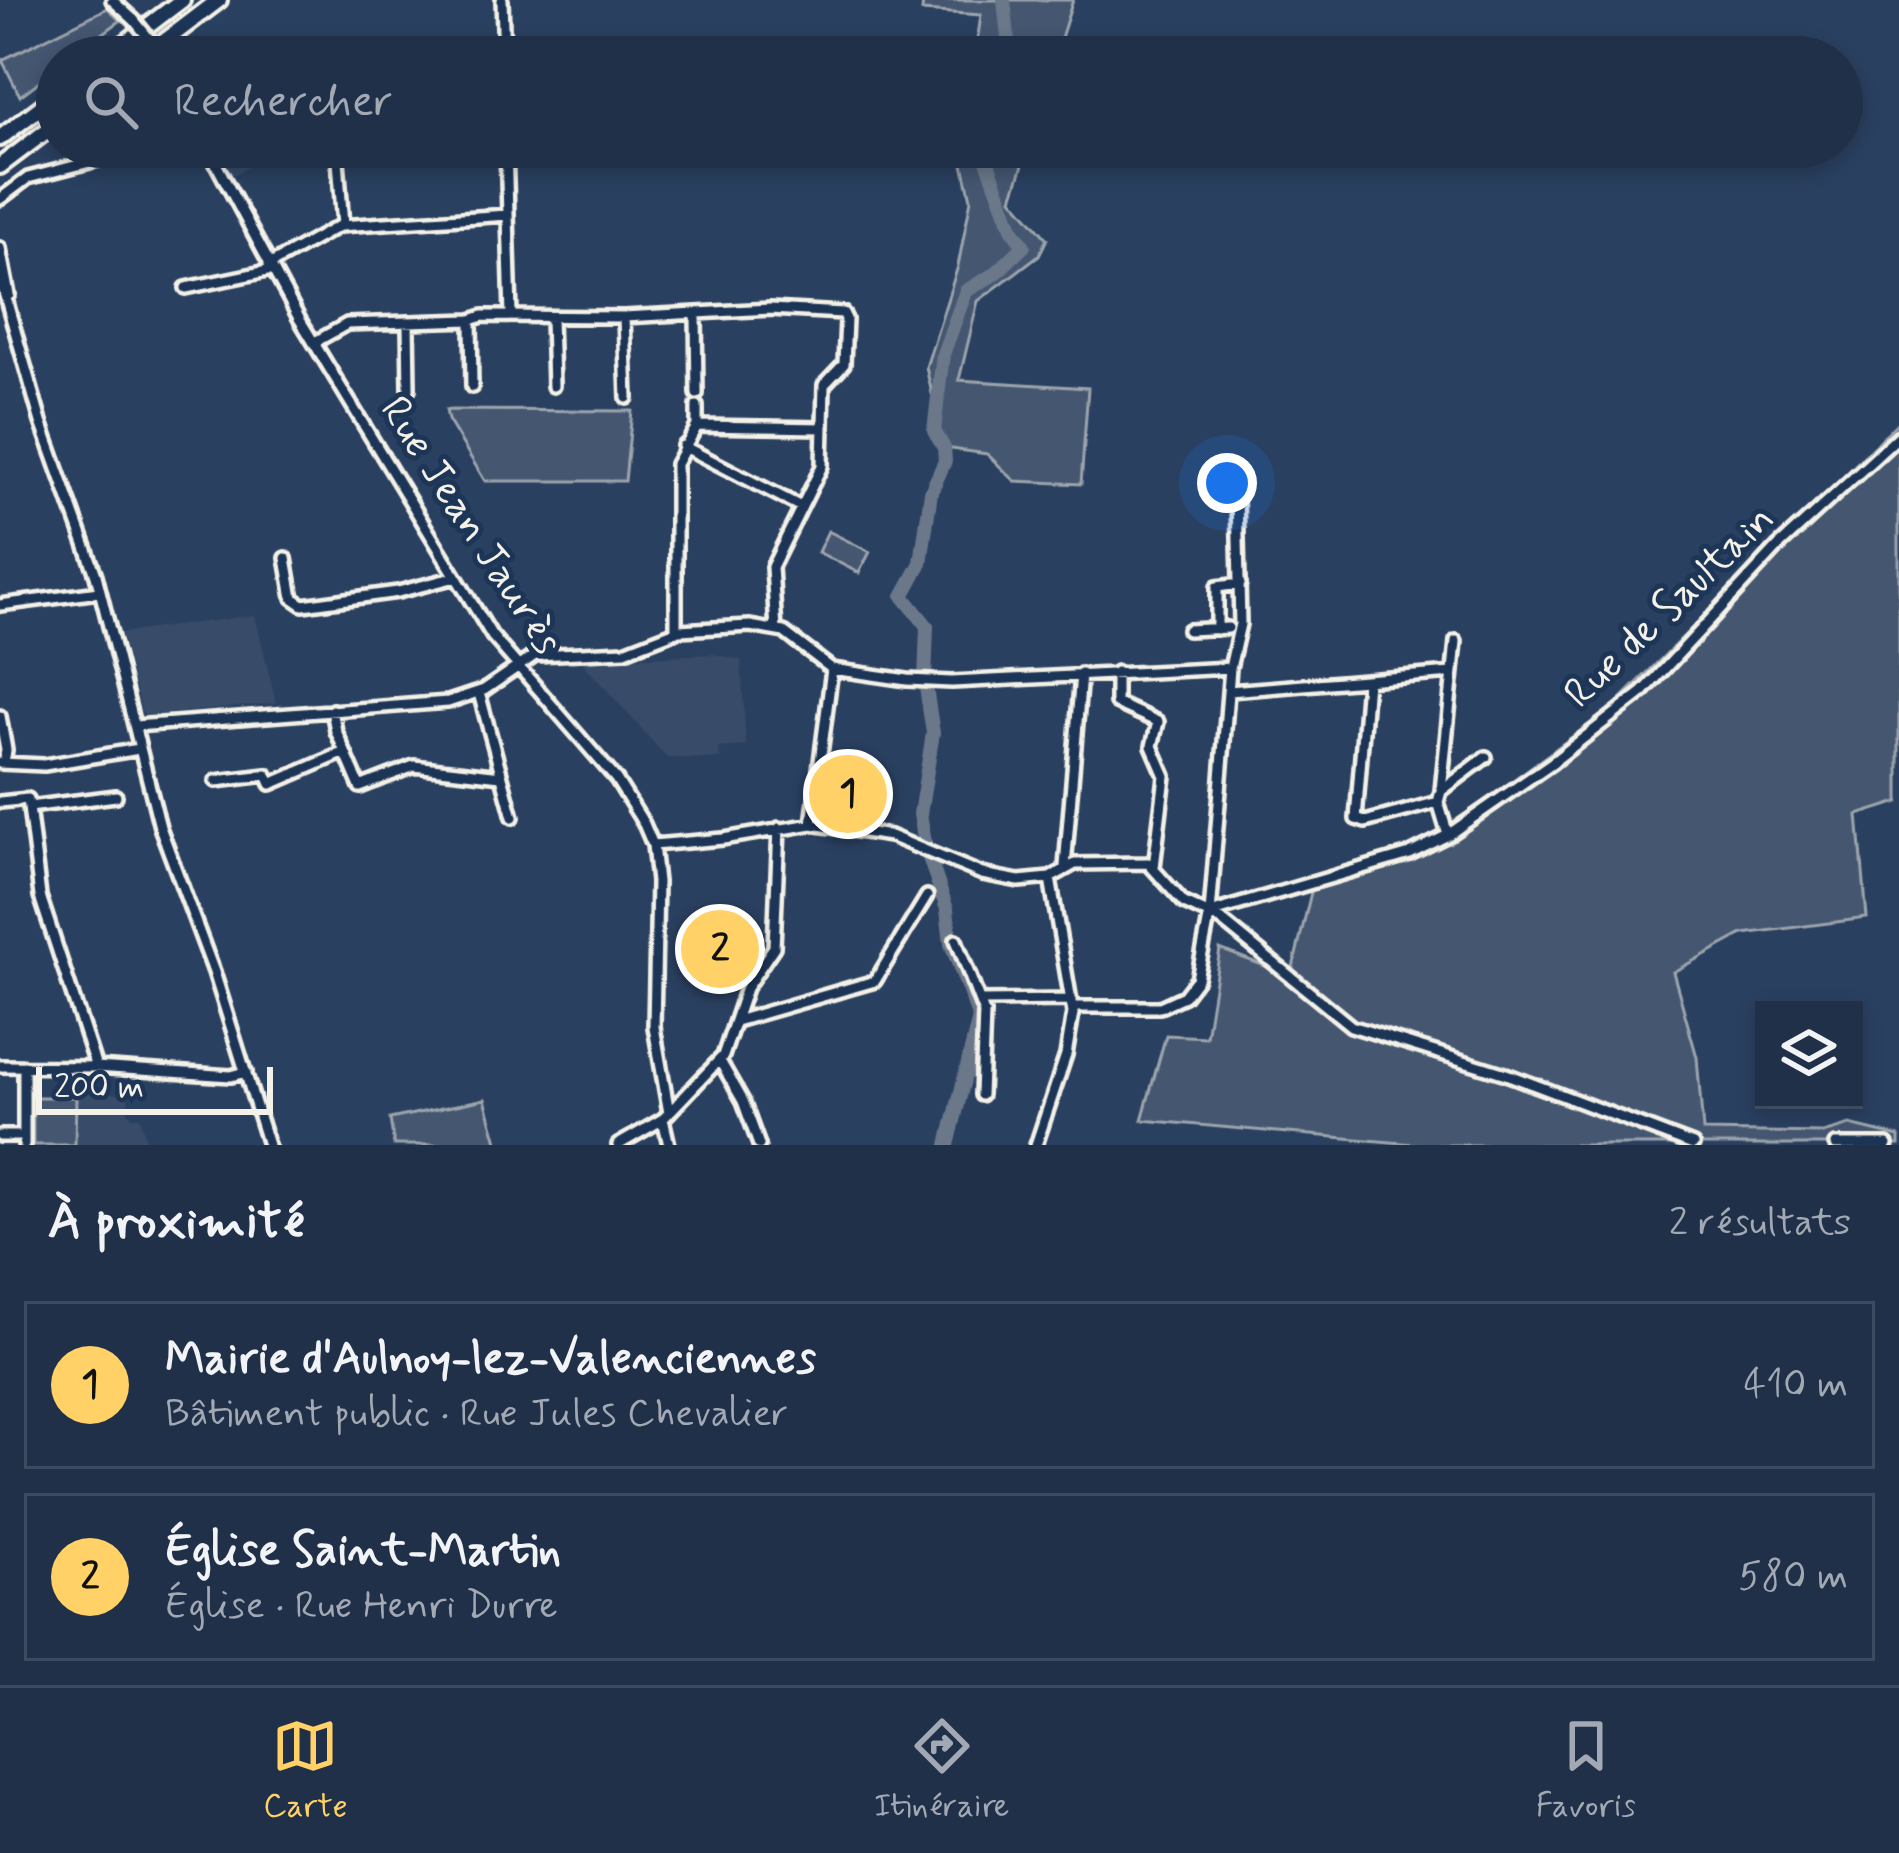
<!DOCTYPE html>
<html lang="fr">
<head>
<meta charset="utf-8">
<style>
	body { margin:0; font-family:Mynerve,sans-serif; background:#28384f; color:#f1f3f6 }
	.controls { position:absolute; right:36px; bottom:36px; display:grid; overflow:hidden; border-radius:0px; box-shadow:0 6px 18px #0003 }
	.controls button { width:108px; height:108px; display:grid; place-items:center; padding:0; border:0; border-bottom:3px solid #3d4b60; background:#203048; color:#f1f3f6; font:60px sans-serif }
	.scale { position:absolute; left:36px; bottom:30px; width:237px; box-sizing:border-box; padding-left:12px; border:6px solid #f4f1e8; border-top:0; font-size:33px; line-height:42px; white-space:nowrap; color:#f4f1e8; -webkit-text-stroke:9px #1d3557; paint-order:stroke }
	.you { position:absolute; left:1227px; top:483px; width:42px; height:42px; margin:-30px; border:9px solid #fff; border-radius:50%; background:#1a73e8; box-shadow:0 0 0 18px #1a73e833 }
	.badge { display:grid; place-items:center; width:78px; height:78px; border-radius:50%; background:#ffd166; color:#111; font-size:39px; font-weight:700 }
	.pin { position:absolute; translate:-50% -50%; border:6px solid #fff; box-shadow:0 3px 12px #0006 }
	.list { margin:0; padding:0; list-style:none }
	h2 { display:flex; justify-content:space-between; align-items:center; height:156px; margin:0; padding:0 48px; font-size:51px }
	h2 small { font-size:39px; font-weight:400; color:#a2a9b4 }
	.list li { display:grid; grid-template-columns:78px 1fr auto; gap:36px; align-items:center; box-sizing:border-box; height:168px; margin:0 24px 24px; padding:0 24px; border:3px solid #3d4b60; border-radius:0px }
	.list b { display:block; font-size:45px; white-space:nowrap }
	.list p { margin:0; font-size:39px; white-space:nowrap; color:#a2a9b4 }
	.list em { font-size:39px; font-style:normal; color:#a2a9b4 }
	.icon { flex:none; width:66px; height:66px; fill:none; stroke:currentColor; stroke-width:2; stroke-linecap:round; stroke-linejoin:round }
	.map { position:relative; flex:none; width:1899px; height:1145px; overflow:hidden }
	.search { position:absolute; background:#203048; box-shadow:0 6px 18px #0003; left:36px; right:36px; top:36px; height:132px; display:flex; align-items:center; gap:30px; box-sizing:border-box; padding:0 42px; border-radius:66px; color:#a2a9b4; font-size:45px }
	.sheet { height:540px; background:#203048 }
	nav { display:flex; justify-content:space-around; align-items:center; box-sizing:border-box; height:168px; border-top:3px solid #3d4b60; background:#203048; font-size:33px; color:#a2a9b4 }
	nav a { display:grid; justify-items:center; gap:6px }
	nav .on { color:#ffd166 }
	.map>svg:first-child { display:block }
	.built { fill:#374c69 }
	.green { fill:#445771; stroke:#9ca4ac; stroke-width:3 }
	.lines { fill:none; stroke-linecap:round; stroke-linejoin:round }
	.river { stroke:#6a788a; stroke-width:14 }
	.minor-casing { stroke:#f4f1e8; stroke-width:18 }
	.highway-casing { stroke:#f4f1e8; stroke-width:22 }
	.minor { stroke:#1d3557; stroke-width:9 }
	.highway { stroke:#1d3557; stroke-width:14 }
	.minor-bridge-casing { stroke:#f4f1e8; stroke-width:18; stroke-linecap:butt }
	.minor-bridge { stroke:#1d3557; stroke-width:9 }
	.labels { text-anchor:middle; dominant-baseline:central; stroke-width:10; stroke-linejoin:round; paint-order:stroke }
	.street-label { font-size:42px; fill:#f4f1e8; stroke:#1d3557 }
</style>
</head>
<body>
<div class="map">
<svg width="1899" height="1145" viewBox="0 0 1899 1145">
	<rect width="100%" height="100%" fill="#2a4060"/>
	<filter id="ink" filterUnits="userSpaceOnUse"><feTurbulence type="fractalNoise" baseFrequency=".00833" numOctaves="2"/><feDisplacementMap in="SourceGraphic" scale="24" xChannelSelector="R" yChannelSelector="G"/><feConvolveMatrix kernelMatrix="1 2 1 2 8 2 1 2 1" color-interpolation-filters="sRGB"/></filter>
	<g filter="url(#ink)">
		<!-- built -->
		<path class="built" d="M220 147H270L271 150 265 153 267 157 229 177 224 168 229 164Z
			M255 615 276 703 147 716 142 713 121 633Z
			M713 654 741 660 746 746 719 748 720 759 667 758 580 660Z
			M94 1091 128 1095V1112L132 1117H140L147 1145H74L73 1093Z"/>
		<!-- green -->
		<path class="green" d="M923 0H1073L1055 57H975L981 15 922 11Z
			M108 8 120 21 71 57H57V68L20 96 2 60Z
			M959 147H1029L1012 198 1047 239 1039 255 978 301 959 380 1088 388 1081 484 1015 481 987 454 944 448 926 367 958 266 971 199Z
			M446 410 632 411 625 481H485L448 420Z
			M1899 421V802L1858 815 1867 918 1743 934 1673 972 1697 1057 1703 1131 1823 1133 1850 1125 1899 1137V1145H1425L1142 1120 1166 1035 1206 1037 1220 949 1291 976 1313 884 1426 853 1505 786 1613 707Z
			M828 531 870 552 859 573 818 552Z
			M33 1097H76L75 1145H33Z
			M485 1099 498 1145H394L390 1119Z"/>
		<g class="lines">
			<!-- river -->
			<path class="river" d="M1004 0 1010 57
				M948 1145 979 1018 951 944 947 909 926 849 920 814 933 733 925 681 927 626 903 596 921 563 931 492 945 461 944 448 934 431 943 354 966 291 996 273 1024 246 1013 230 982 147"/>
			<!-- minor casing -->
			<g class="minor-casing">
				<path id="minor" d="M112 0 134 20
					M502 0 504 57
					M207 147 300 320 492 636 616 779 644 824 653 845 657 882 654 1027 669 1113
					M337 147 343 226
					M506 147 511 315
					M0 199 28 178 148 147
					M0 248 9 295
					M269 265 339 226 508 215
					M0 278 41 422 96 575 160 827 214 972 268 1145
					M186 288 272 270
					M696 315 697 394
					M624 317 627 398
					M551 318 553 386
					M471 320 472 387
					M408 322 409 389
					M315 342 347 324 471 320 483 316 624 317 770 309 843 313 846 319 844 364 824 385 822 466 772 567 776 630
					M697 426 823 428
					M683 446 801 507
					M286 558 293 598 303 605 398 592 456 577
					M0 605 99 592
					M1217 629V587L1240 584
					M1188 630 1228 628
					M676 631V464L697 426V406
					M1116 672V703L1158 722 1152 746 1165 776 1154 867
					M1367 681 1356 819 1365 822 1438 802
					M1229 691 1452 673
					M479 693 513 817
					M332 710 336 731 360 787 414 766 501 776
					M0 716 6 750 4 763
					M135 726 448 702 484 690 535 655 625 651 679 630 750 626 784 632 832 669 907 680 952 682 1230 668
					M0 763 44 765 139 749
					M216 781 267 775 271 784 345 752
					M1441 791 1456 641
					M0 802 28 799 40 896 96 1067
					M29 807 116 796
					M812 824 832 669
					M1448 835 1438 802 1441 791 1486 757
					M653 845 723 839 812 824 890 836 982 874 1019 881 1050 878 1075 864 1148 863 1184 903 1221 920 1351 1026 1506 1074 1693 1145
					M1065 867 1081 674
					M1210 913 1410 854 1448 835 1553 762 1643 692 1778 547 1899 436
					M956 940 984 1013 981 1095
					M981 1001 1071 1000
					M1073 1007H1160L1184 996 1197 979 1210 913 1230 668 1240 624 1237 496
					M736 1021 875 981 927 896
					M720 1061 743 1101 759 1145
					M0 1066 96 1067 231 1076 246 1072
					M663 1119 669 1145
					M0 1136H24
					M24 1145V1066
					M618 1145 663 1119 723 1056 746 988 774 947 779 828
					M1036 1145 1066 1055 1073 1013 1050 878
					M1835 1145H1887"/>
			</g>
			<!-- highway casing -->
			<g class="highway-casing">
				<path id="highway" d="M107 57 182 0
					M144 57 219 0
					M0 138 57 95
					M0 166 57 123"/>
			</g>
			<!-- minor -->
			<use href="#minor" class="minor"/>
			<!-- highway -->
			<use href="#highway" class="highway"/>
			<!-- minor-bridge casing -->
			<g class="minor-bridge-casing">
				<path id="minor-bridge" d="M134 20 164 57"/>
			</g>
			<!-- minor-bridge -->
			<use href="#minor-bridge" class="minor-bridge"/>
		</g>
	</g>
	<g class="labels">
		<!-- street labels -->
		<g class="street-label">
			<text transform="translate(470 526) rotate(57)">Rue Jean Jaurès</text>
			<text transform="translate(1670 607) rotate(-44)">Rue de Saultain</text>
		</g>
	</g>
</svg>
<div class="controls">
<button><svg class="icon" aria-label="layers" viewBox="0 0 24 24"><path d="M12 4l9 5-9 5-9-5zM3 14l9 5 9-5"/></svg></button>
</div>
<div class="scale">200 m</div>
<div class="you"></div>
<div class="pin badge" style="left:848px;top:794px">1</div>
<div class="pin badge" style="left:720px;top:949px">2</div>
<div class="search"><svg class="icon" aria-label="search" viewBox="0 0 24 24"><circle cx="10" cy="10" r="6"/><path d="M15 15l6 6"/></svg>Rechercher</div>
</div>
<section class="sheet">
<h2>À proximité<small>2 résultats</small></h2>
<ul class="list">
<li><span class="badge">1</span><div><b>Mairie d'Aulnoy-lez-Valenciennes</b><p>Bâtiment public · Rue Jules Chevalier</p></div><em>410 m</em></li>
<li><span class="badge">2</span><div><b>Église Saint-Martin</b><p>Église · Rue Henri Durre</p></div><em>580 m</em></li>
</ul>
</section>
<nav>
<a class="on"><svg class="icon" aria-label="map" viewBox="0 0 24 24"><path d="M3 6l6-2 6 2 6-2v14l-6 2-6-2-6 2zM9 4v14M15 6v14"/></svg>Carte</a>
<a><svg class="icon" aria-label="directions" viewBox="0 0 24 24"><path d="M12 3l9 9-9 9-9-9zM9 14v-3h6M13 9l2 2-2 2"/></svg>Itinéraire</a>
<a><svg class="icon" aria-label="saved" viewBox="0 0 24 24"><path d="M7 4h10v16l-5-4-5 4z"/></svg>Favoris</a>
</nav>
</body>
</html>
